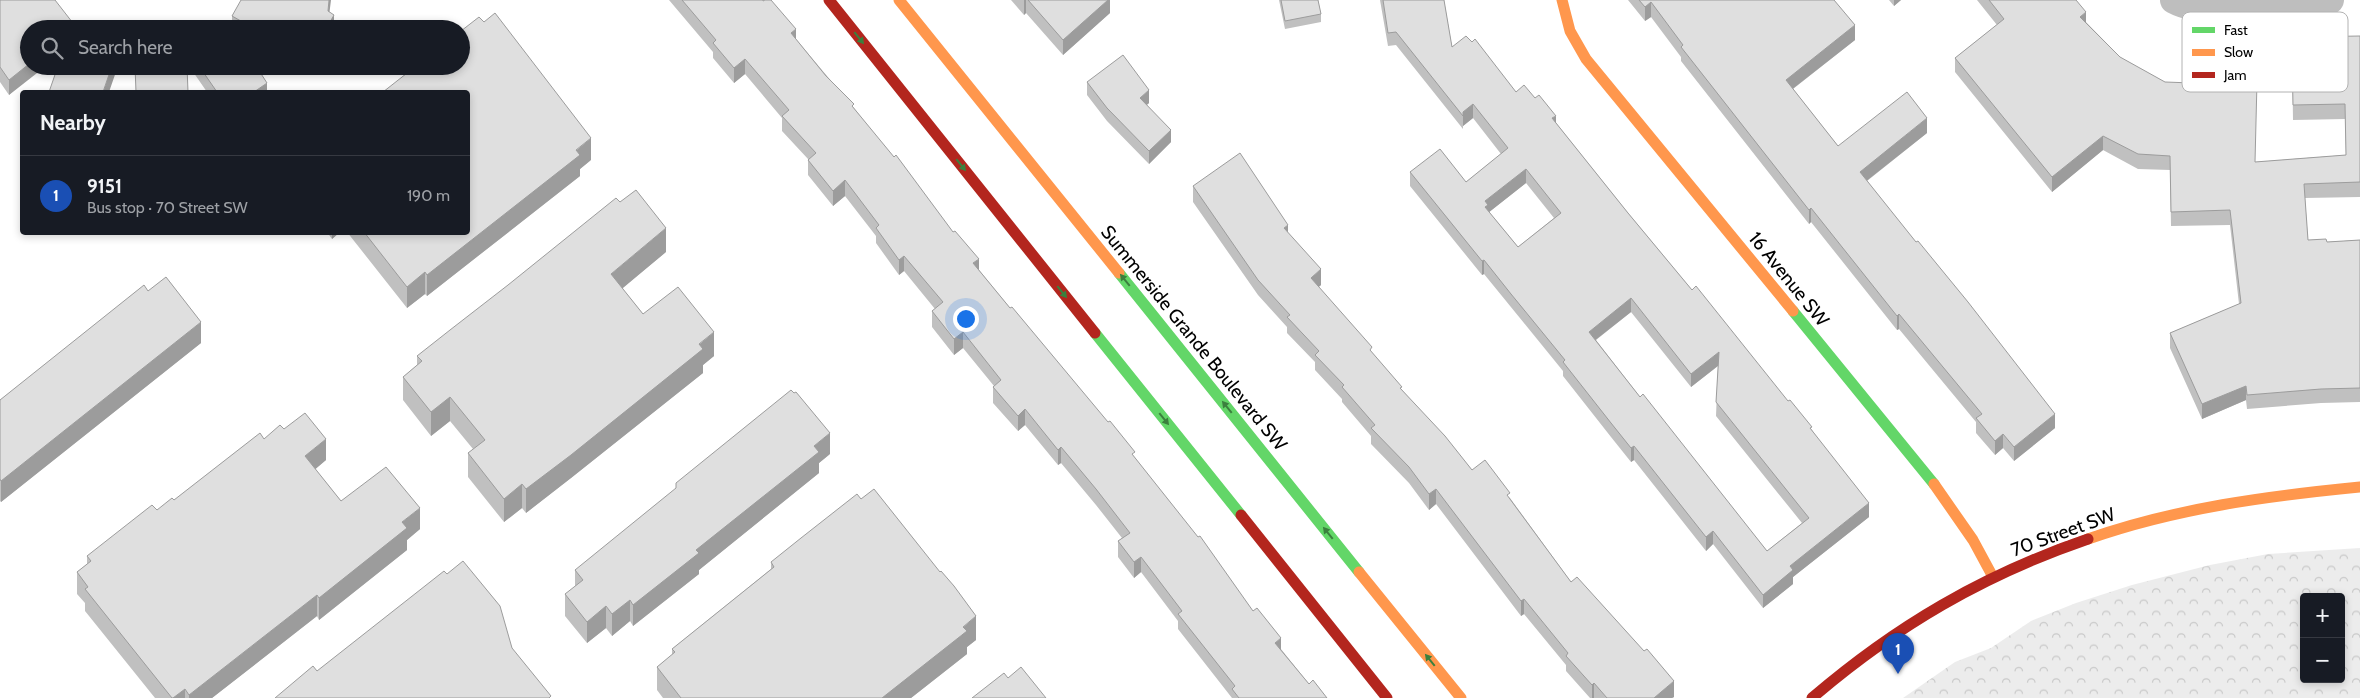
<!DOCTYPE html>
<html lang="en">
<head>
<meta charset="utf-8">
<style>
	body { margin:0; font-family:Cabin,sans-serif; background:#20242c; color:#f1f3f6 }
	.controls { position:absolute; right:15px; bottom:15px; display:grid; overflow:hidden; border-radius:5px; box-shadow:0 2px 8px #0003 }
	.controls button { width:45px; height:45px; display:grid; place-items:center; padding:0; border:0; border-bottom:1px solid #363941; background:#171b24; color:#f1f3f6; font:25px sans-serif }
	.you { position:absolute; left:965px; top:318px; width:18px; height:18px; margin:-12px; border:4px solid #fff; border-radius:50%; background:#1a73e8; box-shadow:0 0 0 8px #1a73e833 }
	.badge { display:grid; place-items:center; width:32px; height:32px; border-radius:50%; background:#adaeaf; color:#fff; font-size:16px; font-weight:700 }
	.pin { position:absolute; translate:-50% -41px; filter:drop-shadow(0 1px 2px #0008) }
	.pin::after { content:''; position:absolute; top:26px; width:18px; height:15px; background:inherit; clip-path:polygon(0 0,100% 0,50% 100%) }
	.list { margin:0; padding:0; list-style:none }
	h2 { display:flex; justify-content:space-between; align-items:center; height:65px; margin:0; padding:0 20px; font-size:21px }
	h2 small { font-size:16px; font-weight:400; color:#9ea1a6 }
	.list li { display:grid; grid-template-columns:32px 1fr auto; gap:15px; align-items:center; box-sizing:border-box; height:80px; padding:0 20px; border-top:1px solid #363941 }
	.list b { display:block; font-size:19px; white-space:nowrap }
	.list p { margin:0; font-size:16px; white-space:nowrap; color:#9ea1a6 }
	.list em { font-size:16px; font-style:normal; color:#9ea1a6 }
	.icon { flex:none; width:28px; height:28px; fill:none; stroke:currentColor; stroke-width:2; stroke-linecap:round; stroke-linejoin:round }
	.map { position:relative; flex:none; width:2360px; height:698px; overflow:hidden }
	.search { position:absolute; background:#171b24; box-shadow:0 2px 8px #0003; left:20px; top:20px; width:450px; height:55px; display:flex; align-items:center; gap:12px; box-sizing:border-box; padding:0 18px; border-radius:28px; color:#9ea1a6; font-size:19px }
	.panel { position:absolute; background:#171b24; box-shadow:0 2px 8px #0003; left:20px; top:90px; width:450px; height:145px; border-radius:5px }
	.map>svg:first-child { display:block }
	.forest { fill:url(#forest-crowns); fill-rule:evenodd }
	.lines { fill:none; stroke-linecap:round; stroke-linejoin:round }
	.street { stroke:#bebebe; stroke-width:28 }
	.fast { stroke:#63d668; stroke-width:11 }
	.slow { stroke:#ff974d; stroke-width:11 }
	.jam { stroke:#b3261e; stroke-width:11 }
	.wall { fill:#c0c0c0; fill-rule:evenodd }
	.shaded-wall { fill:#9c9c9c }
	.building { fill:#dfdfdf; stroke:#9c9c9c; fill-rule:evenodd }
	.oneway { fill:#3b803e }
	.labels { text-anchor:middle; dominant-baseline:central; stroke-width:5; stroke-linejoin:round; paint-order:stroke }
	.street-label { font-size:19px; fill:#000; stroke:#fff }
	.key { fill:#fff; stroke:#b2b2b2; stroke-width:1 }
	.key-label { font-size:14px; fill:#000 }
</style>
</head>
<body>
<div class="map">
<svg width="2360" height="698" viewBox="0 0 2360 698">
	<defs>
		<pattern id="forest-crowns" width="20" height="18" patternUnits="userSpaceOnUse" patternTransform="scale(1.25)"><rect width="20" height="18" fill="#ececec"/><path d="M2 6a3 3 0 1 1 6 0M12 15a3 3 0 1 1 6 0" fill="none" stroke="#c9c9c9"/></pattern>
	</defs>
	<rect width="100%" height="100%" fill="#fff"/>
	<!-- forest -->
	<path class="forest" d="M2360 548V698H1903L1955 662 1991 648 2031 621 2076 603 2132 585 2210 565 2268 554ZM2304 597H2341V679H2304Z"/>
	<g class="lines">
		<!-- street -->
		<path class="street" d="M2174 0C2211 20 2287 3 2330 0"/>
		<!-- fast -->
		<path class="fast" d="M1119 273 1359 572
			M1793 311 1934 484
			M1095 333 1241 515"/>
		<!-- slow -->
		<path class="slow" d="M899 0 1119 273
			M1562 0 1570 31 1586 59 1793 311
			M1934 484 1973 540 1993 577
			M2088 539C2176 508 2268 496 2360 487
			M1359 572 1461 698"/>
		<!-- jam -->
		<path class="jam" d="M829 0 1095 333
			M1241 515 1387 698
			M1812 698C1896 626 1983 575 2088 539"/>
	</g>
	<!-- wall -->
	<path class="wall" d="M0 0 76 29 9 95 0 82Z
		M669 0H763L854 108 979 270 1010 308 1135 458 1281 649 1309 684 1327 698H1232L1178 629V621L1141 572 1134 578 1118 557V541L1122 538 1096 505 1061 463 1058 465 1025 425 1018 431 993 403V387L994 386 963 348 954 355 932 327V311L935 309 904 271 899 275 876 243V236L845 196 833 206 808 175V159L782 131V118L745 74 734 83 713 58V52Z
		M1011 0H1110V13L1063 55 1026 13 1024 15Z
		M1279 0H1318L1321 14V22L1285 29Z
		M1380 0H1444L1452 47 1516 92 1556 123 1628 213 1692 290 1812 430 1869 517 1793 577V584L1763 608 1713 544 1706 551 1634 460 1631 462 1611 437 1563 376V371L1484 274 1482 275 1410 186V172L1466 182 1501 154 1473 118 1463 126V129L1396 45 1388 46ZM1526 183 1554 218 1518 247 1489 212ZM1631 312 1691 387 1718 366 1716 416 1802 523 1767 551 1640 397 1596 340Z
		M1628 0H1834L1855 40 1793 89 1838 146 1927 133 1867 181 2055 428 2014 461 2003 448 1995 455 1976 433V422L1899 329 1897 330 1811 222 1809 224 1681 61V57L1651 17 1645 21Z
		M1889 0H1901L1894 6Z
		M1977 0H2076L2086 22 2120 57 2255 162 2346 155 2345 119 2293 120 2292 53H2298L2360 36V197L2305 198 2308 240 2327 242 2360 240V402L2321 403 2247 409 2246 400 2202 419 2170 348V333L2239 304 2230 225 2171 226 2170 170 2138 169 2103 150 2052 192 1955 72V58L1997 25Z
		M330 12 334 29H232V16Z
		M189 66H256L267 92H207Z
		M293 66H313L308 75Z
		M1087 82 1149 103 1147 105 1171 142 1149 164 1107 121 1087 95Z
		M591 160 580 169V176L427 296 425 294 407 308 347 232H468Z
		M1193 186 1288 233 1321 285 1318 287 1402 390 1472 470 1510 498 1571 582 1674 697 1672 698H1590L1566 671V665L1524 614 1521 616 1436 504 1429 510 1409 483 1371 444V436L1342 402V399L1315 370V362L1287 333V327L1258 295 1193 202Z
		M327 232H340L332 239Z
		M666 252 622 288 643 314 714 356 703 365V373L571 478 526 513 522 508 504 522 468 477V453L473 449 450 421 431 436 403 400V377L417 365V356Z
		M148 291 201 343 1 502 0 501V400Z
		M284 429 326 460 315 469 341 501 420 529 407 540V550L319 620 317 616 212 698H155L85 611V603L77 594V572L87 564V556L174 500 264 439Z
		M830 454 819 463V473L699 570V574L633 626 630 621 612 636 606 628 587 643 565 616V594L575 587V570Z
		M771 562 976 640 967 647V654L911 698H663L657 690V667L672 655V649L771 569Z"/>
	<!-- shaded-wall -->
	<path class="shaded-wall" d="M329 0H331L328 24 334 15V29H326Z
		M1024 0H1026V13L1024 15Z
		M1108 0H1110V13L1063 55V40Z
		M1894 0H1901L1894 6Z
		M1651 2V17L1645 21V7Z
		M2086 12V27L2080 17Z
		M1855 25V40L1786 94V80Z
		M796 29V45L791 33Z
		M745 59V74L734 83V68Z
		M29 64V66H46L9 95V80Z
		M112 66H118L109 92H103Z
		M308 66H313L308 75Z
		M267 83V92H254Z
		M1149 90V103L1140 110V98Z
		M1473 104V118L1463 126V112Z
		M1556 116V130L1552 118Z
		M1927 118V133L1860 186V172Z
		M1171 130V142L1149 164V151Z
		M2103 136V150L2052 192V177Z
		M591 138V160L580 169V176L427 296V275Z
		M1526 169V183L1488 213 1485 207V201Z
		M845 180V196L833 206V191Z
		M1811 208V222L1809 224V210Z
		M1288 225V240L1284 228Z
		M666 228V252L611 298V274Z
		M332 232H340L332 239Z
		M904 256V271L899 275V260Z
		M979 259V274L973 263Z
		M1484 260V274L1482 275V261Z
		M1321 269V285L1311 294V278Z
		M425 272V294L407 308V287Z
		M1631 298V312L1589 345V332Z
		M1899 314V329L1897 330V316Z
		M201 322V343L1 502V481Z
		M714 332V356L703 365V373L571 478 526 513V489Z
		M963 332V348L954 355V339Z
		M1719 352V365L1691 387V374Z
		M2246 386V400L2202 419V404Z
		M450 397V421L431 436V412Z
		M1025 409V425L1018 431V416Z
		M2055 414V428L2014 461V447Z
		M830 433V454L819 463V473L699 570V574L633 626V605L814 446Z
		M2003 434V448L1995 455V441Z
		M326 439V460L305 478V456Z
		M1634 446V460L1631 462V448Z
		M1061 447V463L1058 465V450Z
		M522 484V508L504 522V499Z
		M1436 489V504L1429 510V494Z
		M1869 503V517L1793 577V584L1763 608V595L1790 566Z
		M420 508V529L407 540V550L319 620V598L402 522Z
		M1713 531V544L1706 551V537Z
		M1141 557V572L1134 578V562Z
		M317 595V616L212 698H189V695Z
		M1524 599V614L1521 616V601Z
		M630 600V621L612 636V614Z
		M606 606V628L587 643V622Z
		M976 616V640L967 647V654L911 698H882Z
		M1281 638V654L1275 643Z
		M1674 681V697L1672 698H1654Z
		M1594 683V698H1592V685Z
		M185 689V698H173Z"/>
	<!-- building -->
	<path class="building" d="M0 0H55L76 27 75 29H29V64L9 80 0 67Z
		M241 0H329L328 11 334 15 326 29H255L232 16Z
		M682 0H763V1L765 0H771L796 29 791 33 826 76 854 104 852 106 894 157 896 155 953 232 955 231 979 259 973 263 1010 308 1012 307 1108 422 1110 421 1135 452 1132 454 1198 537 1200 536 1253 611 1257 608 1281 638 1275 643 1309 684 1313 680 1327 698H1239L1232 689 1235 686 1178 614 1182 611 1141 557 1134 562 1118 541 1130 533 1096 489 1061 447 1058 450 1025 409 1018 416 993 387 1001 380 963 332 954 339 932 311 943 302 904 256 899 260 876 228 879 225 845 180 833 191 808 160 816 153 782 116 789 110 745 59 734 68 713 43 716 40Z
		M1028 0H1108L1063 40Z
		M1281 0H1318L1321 14 1285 21Z
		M1383 0H1444L1452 47 1466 36 1472 42 1475 39 1516 92 1524 85 1535 98 1539 95 1556 116 1552 118 1628 213 1692 290 1696 286 1788 401 1790 400 1812 427 1810 428 1869 503 1790 566 1793 570 1763 595 1713 531 1706 537 1634 446 1631 448 1611 423 1563 362 1565 360 1511 294 1484 260 1482 261 1410 172 1440 149 1466 182 1508 148 1473 104 1463 112V116L1396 32 1388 33ZM1526 169 1561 213 1518 247 1485 207 1488 205 1485 201ZM1631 298 1691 374 1719 352 1716 402 1809 518 1767 551 1643 394 1640 397 1589 332Z
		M1639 0H1834L1855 25 1786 80 1838 146 1907 92 1927 118 1860 172 1916 242 1918 241 1968 302 2055 414 2014 447 2003 434 1995 441 1976 418 1982 414 1899 314 1897 316 1811 208 1809 210 1681 47 1683 45 1651 2 1645 7Z
		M1989 0H2076L2086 12 2080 17 2120 57 2165 82 2220 84V80L2257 81 2255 162 2346 155 2345 104 2293 105 2292 53H2298V37L2360 36V182L2304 184 2308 240 2326 239 2327 242 2360 240V388L2321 389 2247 395 2246 386 2202 404 2170 333 2241 303 2230 210 2171 212 2170 156 2138 154 2103 136 2052 177 1955 58 2004 19Z
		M495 13 591 138 576 150 580 155 427 275 425 272 407 287 364 232H468V92H383L416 66H461V31L479 17 484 22Z
		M211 23 215 29H203Z
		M227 25 230 29H224Z
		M1123 55 1149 90 1140 98 1171 130 1149 151 1107 108 1087 82Z
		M58 66H112L103 92H49Z
		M135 66H187L188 92H136Z
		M199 66H256L267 83 254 92H217Z
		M1240 153 1288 225 1284 228 1321 269 1311 278 1372 347 1370 350 1402 387 1400 388 1445 436 1472 470 1485 460 1510 493 1507 495 1571 582 1577 577 1644 651 1647 649 1674 681 1654 698H1607L1594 683 1592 685 1566 656 1568 653 1524 599 1521 601 1436 489 1429 494 1409 467 1371 428 1375 425 1342 387 1344 385 1315 355 1319 351 1287 317 1290 315 1258 280 1193 186Z
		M636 190 666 228 611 274 643 314 678 287 714 332 699 344 703 349 571 455 526 489 522 484 504 499 468 453 485 440 450 397 431 412 403 377 422 361 417 356 450 330 508 285 616 198 620 202Z
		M166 277 201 322 1 481 0 479V400L144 285 148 291Z
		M791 390 794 393 796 392 830 433 814 446 819 452 696 550 699 553 633 605 630 600 612 614 606 606 587 622 565 594 583 580 575 570 676 488V483Z
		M305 413 326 439 305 456 341 501 386 467 420 508 402 522 407 528 319 598 317 595 189 695 185 689 173 698H172L85 589 88 587 77 572 91 561 87 556 152 505 157 510 172 498 174 500 260 433 264 439 280 425 284 429Z
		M874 489 940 572 941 571 954 586 976 616 963 627 967 631 882 698H681L657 667 675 652 672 649 774 567 771 562 801 538 857 494 861 499Z
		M463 561 500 606 512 648 551 696 549 698H275L313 666 317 671 444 571 447 574Z
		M1021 667 1046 698H972L1004 673 1008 678Z"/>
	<!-- one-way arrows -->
	<defs><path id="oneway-solid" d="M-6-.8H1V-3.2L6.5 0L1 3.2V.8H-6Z" transform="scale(1.25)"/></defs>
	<g class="oneway">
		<use href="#oneway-solid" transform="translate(859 38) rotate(51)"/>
		<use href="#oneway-solid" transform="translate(961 165) rotate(51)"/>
		<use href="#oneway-solid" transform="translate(1125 280) rotate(-129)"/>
		<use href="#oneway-solid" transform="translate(1062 292) rotate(51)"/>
		<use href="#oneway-solid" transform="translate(1227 407) rotate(-129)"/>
		<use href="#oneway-solid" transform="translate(1164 419) rotate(51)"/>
		<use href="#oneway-solid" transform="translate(1328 533) rotate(-129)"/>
		<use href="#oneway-solid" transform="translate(1430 660) rotate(-129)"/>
	</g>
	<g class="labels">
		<!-- street labels -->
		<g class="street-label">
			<text transform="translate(1789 279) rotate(51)">16 Avenue SW</text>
			<text transform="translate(1194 338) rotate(51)">Summerside Grande Boulevard SW</text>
			<text transform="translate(2063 532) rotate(-20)">70 Street SW</text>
		</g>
	</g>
	<!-- legend -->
	<rect x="2182" y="12" width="166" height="80" rx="8" class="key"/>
	<rect x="2192" y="27" width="23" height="6" fill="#63d668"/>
	<rect x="2192" y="49" width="23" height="7" fill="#ff974d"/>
	<rect x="2192" y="72" width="23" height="6" fill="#b3261e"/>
	<g class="key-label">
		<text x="2224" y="35">Fast</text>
		<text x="2224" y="57">Slow</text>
		<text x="2224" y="80">Jam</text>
	</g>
</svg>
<div class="controls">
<button>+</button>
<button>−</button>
</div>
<div class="you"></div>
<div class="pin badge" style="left:1898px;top:674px;background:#1a4fb4">1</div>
<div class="search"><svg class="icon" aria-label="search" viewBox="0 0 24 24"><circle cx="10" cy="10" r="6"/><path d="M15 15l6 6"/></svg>Search here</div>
<section class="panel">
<h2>Nearby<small></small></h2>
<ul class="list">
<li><span class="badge" style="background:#1a4fb4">1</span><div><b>9151</b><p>Bus stop · 70 Street SW</p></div><em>190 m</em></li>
</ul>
</section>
</div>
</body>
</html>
